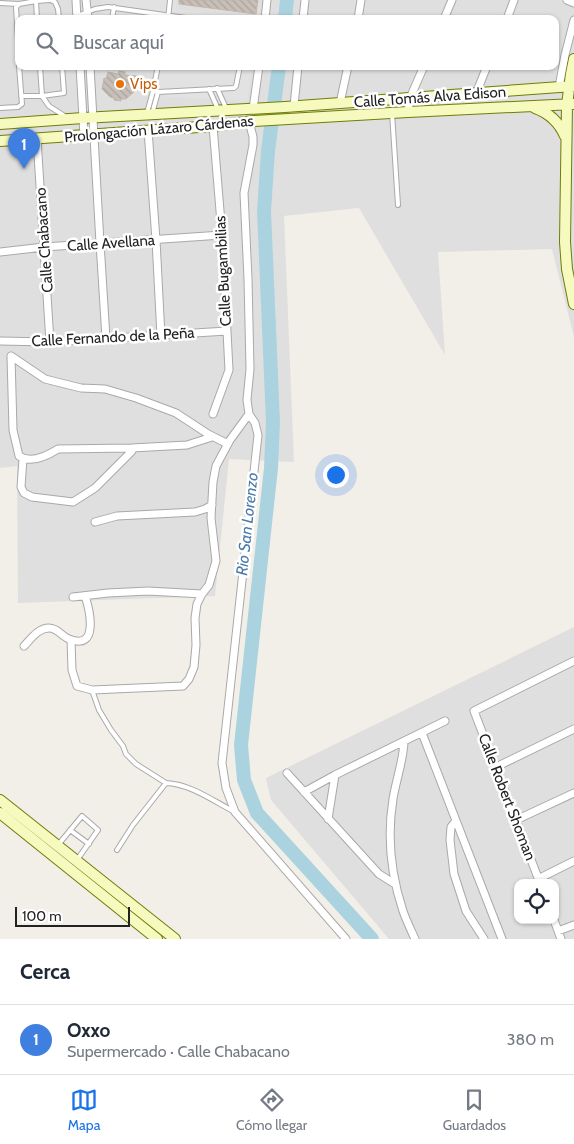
<!DOCTYPE html>
<html lang="es">
<head>
<meta charset="utf-8">
<style>
	body { margin:0; font-family:Cabin,sans-serif; background:#f2f2f3; color:#1f2937 }
	.controls { position:absolute; right:15px; bottom:15px; display:grid; overflow:hidden; border-radius:10px; box-shadow:0 1px 4px #0004 }
	.controls button { width:45px; height:45px; display:grid; place-items:center; padding:0; border:0; border-bottom:1px solid #e0e1e3; background:#fff; color:#1f2937; font:25px sans-serif }
	.scale { position:absolute; left:15px; bottom:12px; width:115px; box-sizing:border-box; padding-left:5px; border:2px solid #222; border-top:0; font-size:14px; line-height:18px; white-space:nowrap; color:#222; -webkit-text-stroke:4px #fff; paint-order:stroke }
	.you { position:absolute; left:335px; top:474px; width:18px; height:18px; margin:-12px; border:4px solid #fff; border-radius:50%; background:#1a73e8; box-shadow:0 0 0 8px #1a73e833 }
	.badge { display:grid; place-items:center; width:32px; height:32px; border-radius:50%; background:#1a73e8; color:#fff; font-size:16px; font-weight:700 }
	.pin { position:absolute; translate:-50% -41px; filter:drop-shadow(0 1px 2px #0008) }
	.pin::after { content:''; position:absolute; top:26px; width:18px; height:15px; background:inherit; clip-path:polygon(0 0,100% 0,50% 100%) }
	.list { margin:0; padding:0; list-style:none }
	h2 { display:flex; justify-content:space-between; align-items:center; height:65px; margin:0; padding:0 20px; font-size:21px }
	h2 small { font-size:16px; font-weight:400; color:#747a83 }
	.list li { display:grid; grid-template-columns:32px 1fr auto; gap:15px; align-items:center; box-sizing:border-box; height:70px; padding:0 20px; border-top:1px solid #e0e1e3 }
	.list b { display:block; font-size:19px; white-space:nowrap }
	.list p { margin:0; font-size:16px; white-space:nowrap; color:#747a83 }
	.list em { font-size:16px; font-style:normal; color:#747a83 }
	.icon { flex:none; width:28px; height:28px; fill:none; stroke:currentColor; stroke-width:2; stroke-linecap:round; stroke-linejoin:round }
	.map { position:relative; flex:none; width:574px; height:939px; overflow:hidden }
	.search { position:absolute; background:#fff; box-shadow:0 1px 4px #0004; left:15px; right:15px; top:15px; height:55px; display:flex; align-items:center; gap:12px; box-sizing:border-box; padding:0 18px; border-radius:10px; color:#747a83; font-size:19px }
	.sheet { height:135px; background:#fff }
	nav { display:flex; justify-content:space-around; align-items:center; box-sizing:border-box; height:70px; border-top:1px solid #e0e1e3; background:#fff; font-size:14px; color:#747a83 }
	nav a { display:grid; justify-items:center; gap:2px }
	nav .on { color:#1a73e8 }
	.map>svg:first-child { display:block }
	.residential { fill:#e0dfdf; fill-rule:evenodd }
	.parking { fill:#e2e2e2 }
	.lines { fill:none; stroke-linecap:round; stroke-linejoin:round }
	.river { stroke:#aad3df; stroke-width:14 }
	.building { fill:url(#building-back-hatch); stroke:#c4b6ab }
	.service-casing { stroke:#a9a9a9; stroke-width:6 }
	.minor-casing { stroke:#a9a9a9; stroke-width:9 }
	.secondary-casing { stroke:#707d05; stroke-width:12 }
	.service { stroke:#fff; stroke-width:4 }
	.minor { stroke:#fff; stroke-width:7 }
	.secondary { stroke:#f7fabf; stroke-width:10 }
	.food-dot { fill:#e8710a; stroke:#fff; stroke-width:2 }
	.labels { text-anchor:middle; dominant-baseline:central; stroke-width:5; stroke-linejoin:round; paint-order:stroke }
	.food-label { font-size:15px; fill:#c56008; stroke:#fff; text-anchor:start }
	.street-label { font-size:15px; fill:#222; stroke:#fff }
	.water-label { font-size:16px; font-style:italic; fill:#4a7aab; stroke:#fff }
</style>
</head>
<body>
<div class="map">
<svg width="574" height="939" viewBox="0 0 574 939">
	<defs>
		<pattern id="building-back-hatch" width="6" height="6" patternUnits="userSpaceOnUse" patternTransform="scale(1.25)"><rect width="6" height="6" fill="#c7bfb8"/><path d="M-1 5l2 2M0 0l6 6M5-1l2 2" fill="none" stroke="#aba49e"/></pattern>
	</defs>
	<rect width="100%" height="100%" fill="#f2efe9"/>
	<!-- residential -->
	<path class="residential" d="M0 0H574V337L552 249 438 252 445 355 359 208 284 216 294 462 229 459 215 596 18 603 17 466 0 468ZM19 19H555V66H19Z
		M574 627V939H389L271 800 266 778ZM518 883H555V920H518Z"/>
	<!-- parking -->
	<path class="parking" d="M101 0H176V9L247 19H104Z
		M110 66H251L247 101 151 96 156 76Z"/>
	<g class="lines">
		<!-- river -->
		<path class="river" d="M285 19 287 0
			M279 66 268 151 264 211 273 422 271 468 241 745 244 780 257 813 372 939"/>
	</g>
	<!-- building -->
	<path class="building" d="M179 0H258L256 14 179 4Z
		M119 71 125 72V75L138 76 136 90 126 99H121V101L114 100V98L110 97 102 89 104 78 106 79 108 72 118 74Z"/>
	<g class="lines">
		<!-- service casing -->
		<g class="service-casing">
			<path id="service" d="M51 0 55 2 58 9 59 19
				M36 1 50 0
				M0 3 19 4
				M77 16 95 9 108 7 193 19
				M112 19 114 7
				M168 19 170 0
				M19 56 16 7 19 4 36 1 37 19
				M40 66 42 96 49 106 66 117
				M158 66 153 91 158 92 234 88 236 86 240 66
				M217 88 226 108
				M209 89 218 109
				M21 96H42L64 93 62 66
				M0 108 18 107 22 104 19 66
				M147 113 153 91
				M392 113 398 205
				M152 114 158 92
				M92 690 99 710 111 730 123 746 126 754 136 764 166 783
				M70 830 89 844
				M58 845 82 816 98 830 77 860
				M117 850 133 825 166 783C190 784 212 800 233 811"/>
		</g>
		<!-- minor casing -->
		<g class="minor-casing">
			<path id="minor" d="M76 0 77 19
				M86 0 88 19
				M567 0 574 3
				M265 19 267 0
				M303 19 305 0
				M358 19 361 0
				M444 19 452 0
				M507 19 514 0
				M80 66 84 136
				M90 66 100 243 106 338
				M559 87 565 55 574 20
				M476 94 487 66
				M340 103 348 66
				M294 106 298 66
				M253 109 259 66
				M408 112 410 98 424 66
				M249 121 253 137V145L244 193 248 279 250 369 247 400 249 414 255 423 258 435 222 763 226 788 235 812 346 939
				M148 130 156 240 161 336
				M37 139 50 342
				M0 252 44 247 222 235
				M0 341 50 342 227 331
				M11 356 13 430 19 456C31 464 47 456 58 449L132 448 187 445 212 437
				M11 356 45 379 81 388 105 389 136 398 176 413 208 434 228 444
				M213 414 229 370 222 235 213 126
				M23 459 21 487 24 493 32 497 73 502 95 488 132 451V448
				M95 522 117 516 195 512 205 509 212 505
				M73 597 108 593 148 591 202 594
				M71 640 72 670 77 686 92 690 183 686 189 679 194 667 196 645 195 618 197 604 202 594 209 585 216 561 211 518 213 482 216 466 230 440 249 414
				M24 646C31 639 38 628 49 628 58 628 61 636 69 639 99 651 90 611 85 596
				M422 733 502 939
				M404 742C403 762 396 780 393 799 387 836 391 875 403 911 406 920 411 930 415 939
				M496 767 574 729
				M287 773 379 874 395 884
				M304 792 335 775 445 721
				M328 819 335 775
				M516 820 574 793
				M456 821 451 827 450 840 454 874 466 911 484 939
				M538 879 574 861
				M540 883 474 711 574 661
				M554 920 561 939
				M558 931 574 925"/>
		</g>
		<!-- secondary casing -->
		<g class="secondary-casing">
			<path id="secondary" d="M574 59 571 74 567 105 565 242 567 269 574 304
				M535 108C549 113 559 122 565 136
				M0 124 83 118 285 107 574 86
				M0 141 213 126 254 121 408 112 574 104
				M0 800 175 939
				M0 813 157 939"/>
		</g>
		<!-- service -->
		<use href="#service" class="service"/>
		<!-- minor -->
		<use href="#minor" class="minor"/>
		<!-- secondary -->
		<use href="#secondary" class="secondary"/>
	</g>
	<!-- markers -->
	<circle class="food-dot" cx="120" cy="84" r="5"/>
	<g class="labels">
		<!-- food labels -->
		<g class="food-label">
			<text x="130" y="84">Vips</text>
		</g>
		<!-- street labels -->
		<g class="street-label">
			<text transform="translate(430 97) rotate(-4)">Calle Tomás Alva Edison</text>
			<text transform="translate(159 129) rotate(-5)">Prolongación Lázaro Cárdenas</text>
			<text transform="translate(44 240) rotate(-94)">Calle Chabacano</text>
			<text transform="translate(111 243) rotate(-4)">Calle Avellana</text>
			<text transform="translate(223 271) rotate(-93)">Calle Bugambilias</text>
			<text transform="translate(113 337) rotate(-3)">Calle Fernando de la Peña</text>
			<text transform="translate(507 797) rotate(69)">Calle Robert Shoman</text>
		</g>
		<!-- water labels -->
		<g class="water-label">
			<text transform="translate(247 524) rotate(-84)">Rio San Lorenzo</text>
		</g>
	</g>
</svg>
<div class="controls">
<button><svg class="icon" aria-label="locate" viewBox="0 0 24 24"><circle cx="12" cy="12" r="6"/><path d="M12 2v4M12 18v4M2 12h4M18 12h4"/></svg></button>
</div>
<div class="scale">100 m</div>
<div class="you"></div>
<div class="pin badge" style="left:24px;top:169px;background:#3f7fe0">1</div>
<div class="search"><svg class="icon" aria-label="search" viewBox="0 0 24 24"><circle cx="10" cy="10" r="6"/><path d="M15 15l6 6"/></svg>Buscar aquí</div>
</div>
<section class="sheet">
<h2>Cerca<small></small></h2>
<ul class="list">
<li><span class="badge" style="background:#3f7fe0">1</span><div><b>Oxxo</b><p>Supermercado · Calle Chabacano</p></div><em>380 m</em></li>
</ul>
</section>
<nav>
<a class="on"><svg class="icon" aria-label="map" viewBox="0 0 24 24"><path d="M3 6l6-2 6 2 6-2v14l-6 2-6-2-6 2zM9 4v14M15 6v14"/></svg>Mapa</a>
<a><svg class="icon" aria-label="directions" viewBox="0 0 24 24"><path d="M12 3l9 9-9 9-9-9zM9 14v-3h6M13 9l2 2-2 2"/></svg>Cómo llegar</a>
<a><svg class="icon" aria-label="saved" viewBox="0 0 24 24"><path d="M7 4h10v16l-5-4-5 4z"/></svg>Guardados</a>
</nav>
</body>
</html>
